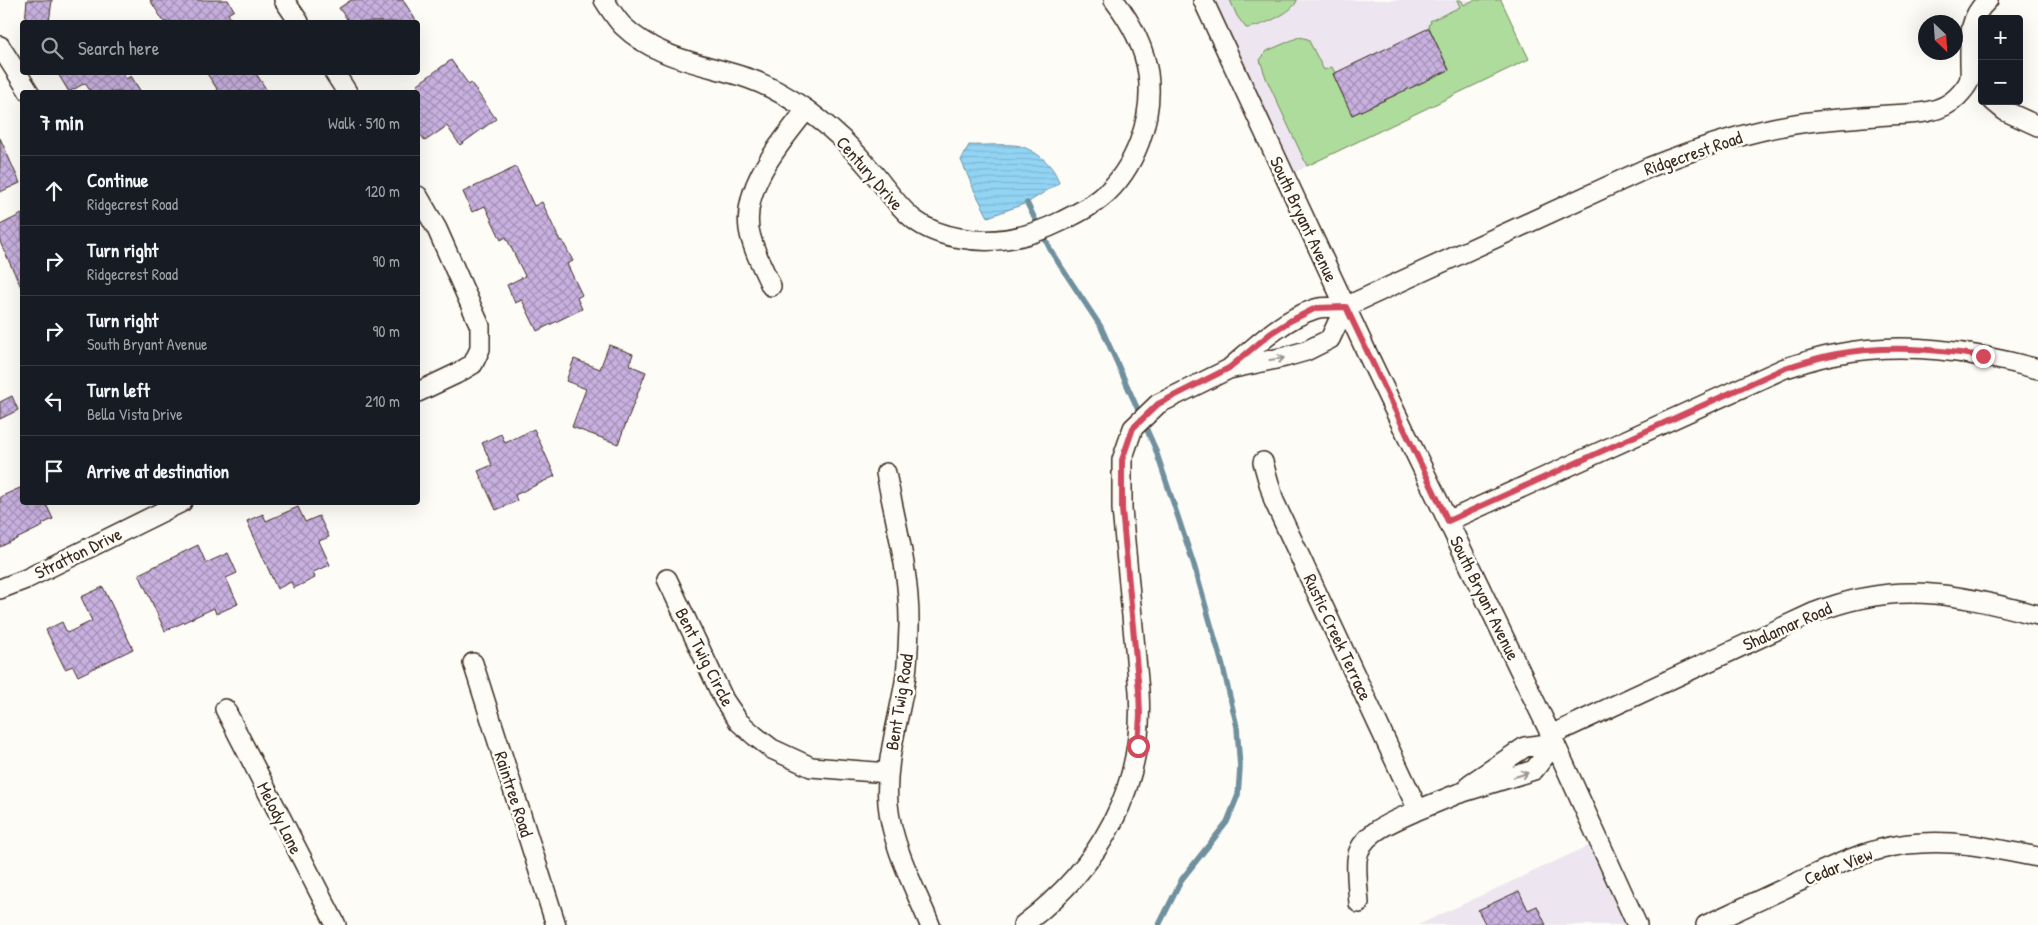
<!DOCTYPE html>
<html lang="en">
<head>
<meta charset="utf-8">
<style>
	body { margin:0; font-family:"Patrick Hand",sans-serif; background:#20242c; color:#f1f3f6 }
	.controls { position:absolute; right:15px; top:15px; display:grid; overflow:hidden; border-radius:5px; box-shadow:0 5px 20px #0002 }
	.controls button { width:45px; height:45px; display:grid; place-items:center; padding:0; border:0; border-bottom:1px solid #363941; background:#171b24; color:#f1f3f6; font:25px sans-serif }
	.compass { position:absolute; left:1918px; top:15px; width:45px; height:45px; border-radius:50%; background:#171b24; box-shadow:0 5px 20px #0002; rotate:155deg }
	.stop { position:absolute; width:15px; height:15px; margin:-11px; border:4px solid #d1495b; border-radius:50%; background:#fff }
	.stop.end { background:#d1495b; border-color:#fff; box-shadow:0 1px 5px #0008 }
	.list { margin:0; padding:0; list-style:none }
	h2 { display:flex; justify-content:space-between; align-items:center; height:65px; margin:0; padding:0 20px; font-size:21px }
	h2 small { font-size:16px; font-weight:400; color:#9ea1a6 }
	.list li { display:grid; grid-template-columns:32px 1fr auto; gap:15px; align-items:center; box-sizing:border-box; height:70px; padding:0 20px; border-top:1px solid #363941 }
	.list b { display:block; font-size:19px; white-space:nowrap }
	.list p { margin:0; font-size:16px; white-space:nowrap; color:#9ea1a6 }
	.list em { font-size:16px; font-style:normal; color:#9ea1a6 }
	.icon { flex:none; width:28px; height:28px; fill:none; stroke:currentColor; stroke-width:2; stroke-linecap:round; stroke-linejoin:round }
	.map { position:relative; flex:none; width:2038px; height:925px; overflow:hidden }
	.search { position:absolute; background:#171b24; box-shadow:0 5px 20px #0002; left:20px; top:20px; width:400px; height:55px; display:flex; align-items:center; gap:12px; box-sizing:border-box; padding:0 18px; border-radius:5px; color:#9ea1a6; font-size:19px }
	.panel { position:absolute; background:#171b24; box-shadow:0 5px 20px #0002; left:20px; top:90px; width:400px; height:415px; border-radius:5px }
	.map>svg:first-child { display:block }
	.built { fill:#ede6f0 }
	.green { fill:#addc9c; stroke:#74835d }
	.water { fill:url(#water-rules); stroke:#6f909e }
	.lines { fill:none; stroke-linecap:round; stroke-linejoin:round }
	.stream { stroke:#6f909e; stroke-width:5.5 }
	.building { fill:url(#building-cross-hatch); stroke:#3b2a1e }
	.minor-casing { stroke:#3b2a1e; stroke-width:22 }
	.minor { stroke:#fdfcf7; stroke-width:19 }
	.oneway { stroke:#9c938a }
	.route { stroke:#d1495b; stroke-width:6 }
	.labels { text-anchor:middle; dominant-baseline:central; stroke-width:5; stroke-linejoin:round; paint-order:stroke }
	.street-label { font-size:18px; fill:#3b2a1e; stroke:#fdfcf7 }
</style>
</head>
<body>
<div class="map">
<svg width="2038" height="925" viewBox="0 0 2038 925">
	<defs>
		<pattern id="water-rules" width="6" height="5" patternUnits="userSpaceOnUse" patternTransform="scale(1.25)"><rect width="6" height="5" fill="#92d4f4"/><path d="M0 2.5h6" fill="none" stroke="#7fb6d1"/></pattern>
		<pattern id="building-cross-hatch" width="8" height="8" patternUnits="userSpaceOnUse" patternTransform="scale(1.25)"><rect width="8" height="8" fill="#c8b1e0"/><path d="M0 0l8 8M0 8l8-8" fill="none" stroke="#a490b5"/></pattern>
	</defs>
	<rect width="100%" height="100%" fill="#fdfcf7"/>
	<filter id="ink" filterUnits="userSpaceOnUse"><feTurbulence type="fractalNoise" baseFrequency=".02" numOctaves="2"/><feDisplacementMap in="SourceGraphic" scale="10" xChannelSelector="R" yChannelSelector="G"/><feConvolveMatrix kernelMatrix="1 2 1 2 8 2 1 2 1" color-interpolation-filters="sRGB"/></filter>
	<g filter="url(#ink)">
		<!-- built -->
		<path class="built" d="M1203 0H1501L1529 59 1285 177Z
			M1599 841 1637 925H1418Z"/>
		<!-- green -->
		<path class="green" d="M1230 0H1297C1295 12 1258 28 1246 28L1237 16Z
			M1457 0H1461L1464 5 1474 0H1501L1529 59 1307 166 1266 78 1260 60 1267 51 1299 37 1308 39 1324 70 1332 67 1335 73 1333 74 1352 115 1398 94 1379 52 1404 91 1449 70 1428 25 1431 23 1430 21 1460 7Z"/>
		<!-- water -->
		<path class="water" d="M969 145C983 146 1008 143 1020 146 1037 151 1055 166 1059 183L1027 203 988 217 974 190 961 160Z"/>
		<g class="lines">
			<!-- stream -->
			<path class="stream" d="M1027 203 1052 253 1101 327 1155 448 1194 565 1223 667 1237 727 1240 768 1238 795 1227 822 1182 879 1159 925"/>
		</g>
		<!-- building -->
		<path class="building" d="M27 0H52L49 22H25Z
			M150 0H228L234 10 228 14 233 22H164Z
			M351 0H403L417 22H349L339 8Z
			M1429 28 1449 70 1352 115 1333 74Z
			M451 60 469 85 471 83 496 119 460 145 447 126 425 141 418 131V84Z
			M57 72H122L126 79 131 76 141 92H91L85 83 69 92Z
			M206 72H255L268 92H219Z
			M0 138 20 183 0 192Z
			M516 167 534 206 542 202 560 241 562 240 573 261 567 264 582 295 577 298 582 309 537 331 522 300 515 303 507 285 525 276 506 237 501 240 485 206 472 212 463 192Z
			M22 214V289L0 242V225Z
			M609 345 633 354 629 365 646 372 618 444 572 427 586 389 566 381 574 359 600 369Z
			M12 396 18 410 0 419V402Z
			M534 429 555 476 515 495 517 501 496 510 478 471 492 465 482 443 501 434 505 443Z
			M22 487V502H45L53 519 42 524 43 526 0 547V497Z
			M298 507 305 522 319 516 329 537 319 541 330 565 313 572 315 578 294 588 291 582 277 589 247 521 263 514 266 521Z
			M198 545 206 563 228 553 237 573 226 578 238 604 216 614 214 608 165 631 139 574Z
			M103 587 133 649 78 676 73 666 65 669 46 630 62 622 67 633 92 621 81 597Z
			M1519 891 1528 910 1537 906 1546 925H1486L1478 910Z"/>
		<g class="lines">
			<!-- minor casing -->
			<g class="minor-casing">
				<path id="minor" d="M284 0 299 22
					M604 0C610 9 616 19 623 26 658 60 707 64 750 79 770 86 790 98 807 110 832 128 855 150 875 175 902 209 913 230 960 238 996 245 1030 237 1062 221 1076 214 1089 208 1101 198 1135 170 1154 118 1148 73 1144 47 1130 21 1114 0
					M1203 0 1367 353 1551 735 1637 925
					M0 46 29 92
					M334 72 347 92
					M1993 101 2005 111 2038 126
					M418 196 437 229 480 326V349L473 364 456 374 418 392
					M771 286C763 268 752 248 749 229 743 184 781 143 806 110
					M1229 369C1255 347 1281 320 1315 309 1324 306 1336 308 1345 307L1650 167C1690 151 1731 137 1773 128 1810 120 1851 118 1889 115 1912 114 1941 114 1957 97 1961 93 1967 86 1969 81 1971 76 1970 68 1970 63 1970 37 1968 18 1988 0
					M1263 462 1274 501 1418 810 1457 794 1534 770 1555 743
					M886 473C896 524 910 575 909 627 908 647 908 668 904 687 897 727 885 763 888 804 892 846 914 886 930 925
					M1448 521 1785 368C1802 363 1819 357 1837 354 1904 341 1972 351 2038 369
					M667 579 724 700 739 722 755 736 772 749 811 767 888 773
					M0 589 26 579 182 502
					M473 663 556 925
					M225 709 336 925
					M1551 735 1813 613C1899 579 1953 594 2038 615
					M1470 784 1525 747 1555 743
					M1359 903C1358 889 1356 874 1357 860 1359 832 1397 820 1418 810
					M1023 925C1100 867 1145 789 1139 691L1122 509V460L1133 428 1158 404 1229 369 1285 357 1306 351 1330 339 1345 307
					M1706 925C1736 911 1766 897 1796 883 1838 864 1874 845 1921 843 1961 840 2000 850 2038 857"/>
			</g>
			<!-- minor -->
			<use href="#minor" class="minor"/>
		</g>
		<!-- one-way arrows -->
		<defs><path id="oneway-shaft" d="M-6 0H5M1.5-3L5.5 0L1.5 3" fill="none" stroke-width="1.6" stroke-linecap="round" stroke-linejoin="round" transform="scale(1.25)"/></defs>
		<g class="oneway">
			<use href="#oneway-shaft" transform="translate(1277 359) rotate(-8)"/>
			<use href="#oneway-shaft" transform="translate(1521 775) rotate(-17)"/>
		</g>
	</g>
	<g class="lines" filter="url(#ink)">
		<!-- route -->
		<path class="route" d="M1138 746 1140 715 1139 691 1122 509V460L1133 428 1158 404 1229 368 1271 333 1290 321 1316 308 1346 307 1448 521 1785 368C1802 363 1819 357 1837 354 1886 345 1934 349 1983 356"/>
	</g>
	<g class="labels">
		<!-- street labels -->
		<g class="street-label">
			<text transform="translate(1693 153) rotate(-19)">Ridgecrest Road</text>
			<text transform="translate(870 173) rotate(49)">Century Drive</text>
			<text transform="translate(1304 219) rotate(65)">South Bryant Avenue</text>
			<text transform="translate(78 553) rotate(-26)">Stratton Drive</text>
			<text transform="translate(1485 598) rotate(64)">South Bryant Avenue</text>
			<text transform="translate(1787 626) rotate(-24)">Shalamar Road</text>
			<text transform="translate(1338 637) rotate(65)">Rustic Creek Terrace</text>
			<text transform="translate(705 657) rotate(63)">Bent Twig Circle</text>
			<text transform="translate(899 702) rotate(-81)">Bent Twig Road</text>
			<text transform="translate(514 794) rotate(72)">Raintree Road</text>
			<text transform="translate(280 818) rotate(63)">Melody Lane</text>
			<text transform="translate(1838 866) rotate(-22)">Cedar View</text>
		</g>
	</g>
</svg>
<div class="controls">
<button>+</button>
<button>−</button>
</div>
<svg class="compass" viewBox="-18 -18 36 36"><path d="M0-13l5 13h-10z" fill="#e53935"/><path d="M0 13l5-13h-10z" fill="#9ea1a6"/></svg>
<div class="stop" style="left:1138px;top:746px"></div>
<div class="stop end" style="left:1983px;top:356px"></div>
<div class="search"><svg class="icon" aria-label="search" viewBox="0 0 24 24"><circle cx="10" cy="10" r="6"/><path d="M15 15l6 6"/></svg>Search here</div>
<section class="panel">
<h2>7 min<small>Walk · 510 m</small></h2>
<ul class="list">
<li><svg class="icon" aria-label="ahead" viewBox="0 0 24 24"><path d="M12 20V5M6 11l6-6 6 6"/></svg><div><b>Continue</b><p>Ridgecrest Road</p></div><em>120 m</em></li>
<li><svg class="icon" aria-label="right" viewBox="0 0 24 24"><path d="M7 20v-9h11M14 6l5 5-5 5"/></svg><div><b>Turn right</b><p>Ridgecrest Road</p></div><em>90 m</em></li>
<li><svg class="icon" aria-label="right" viewBox="0 0 24 24"><path d="M7 20v-9h11M14 6l5 5-5 5"/></svg><div><b>Turn right</b><p>South Bryant Avenue</p></div><em>90 m</em></li>
<li><svg class="icon" aria-label="left" viewBox="0 0 24 24"><path d="M17 20v-9H6M10 6l-5 5 5 5"/></svg><div><b>Turn left</b><p>Bella Vista Drive</p></div><em>210 m</em></li>
<li><svg class="icon" aria-label="arrive" viewBox="0 0 24 24"><path d="M6 21V4h12l-3 4 3 4H6"/></svg><div><b>Arrive at destination</b></div></li>
</ul>
</section>
</div>
</body>
</html>
